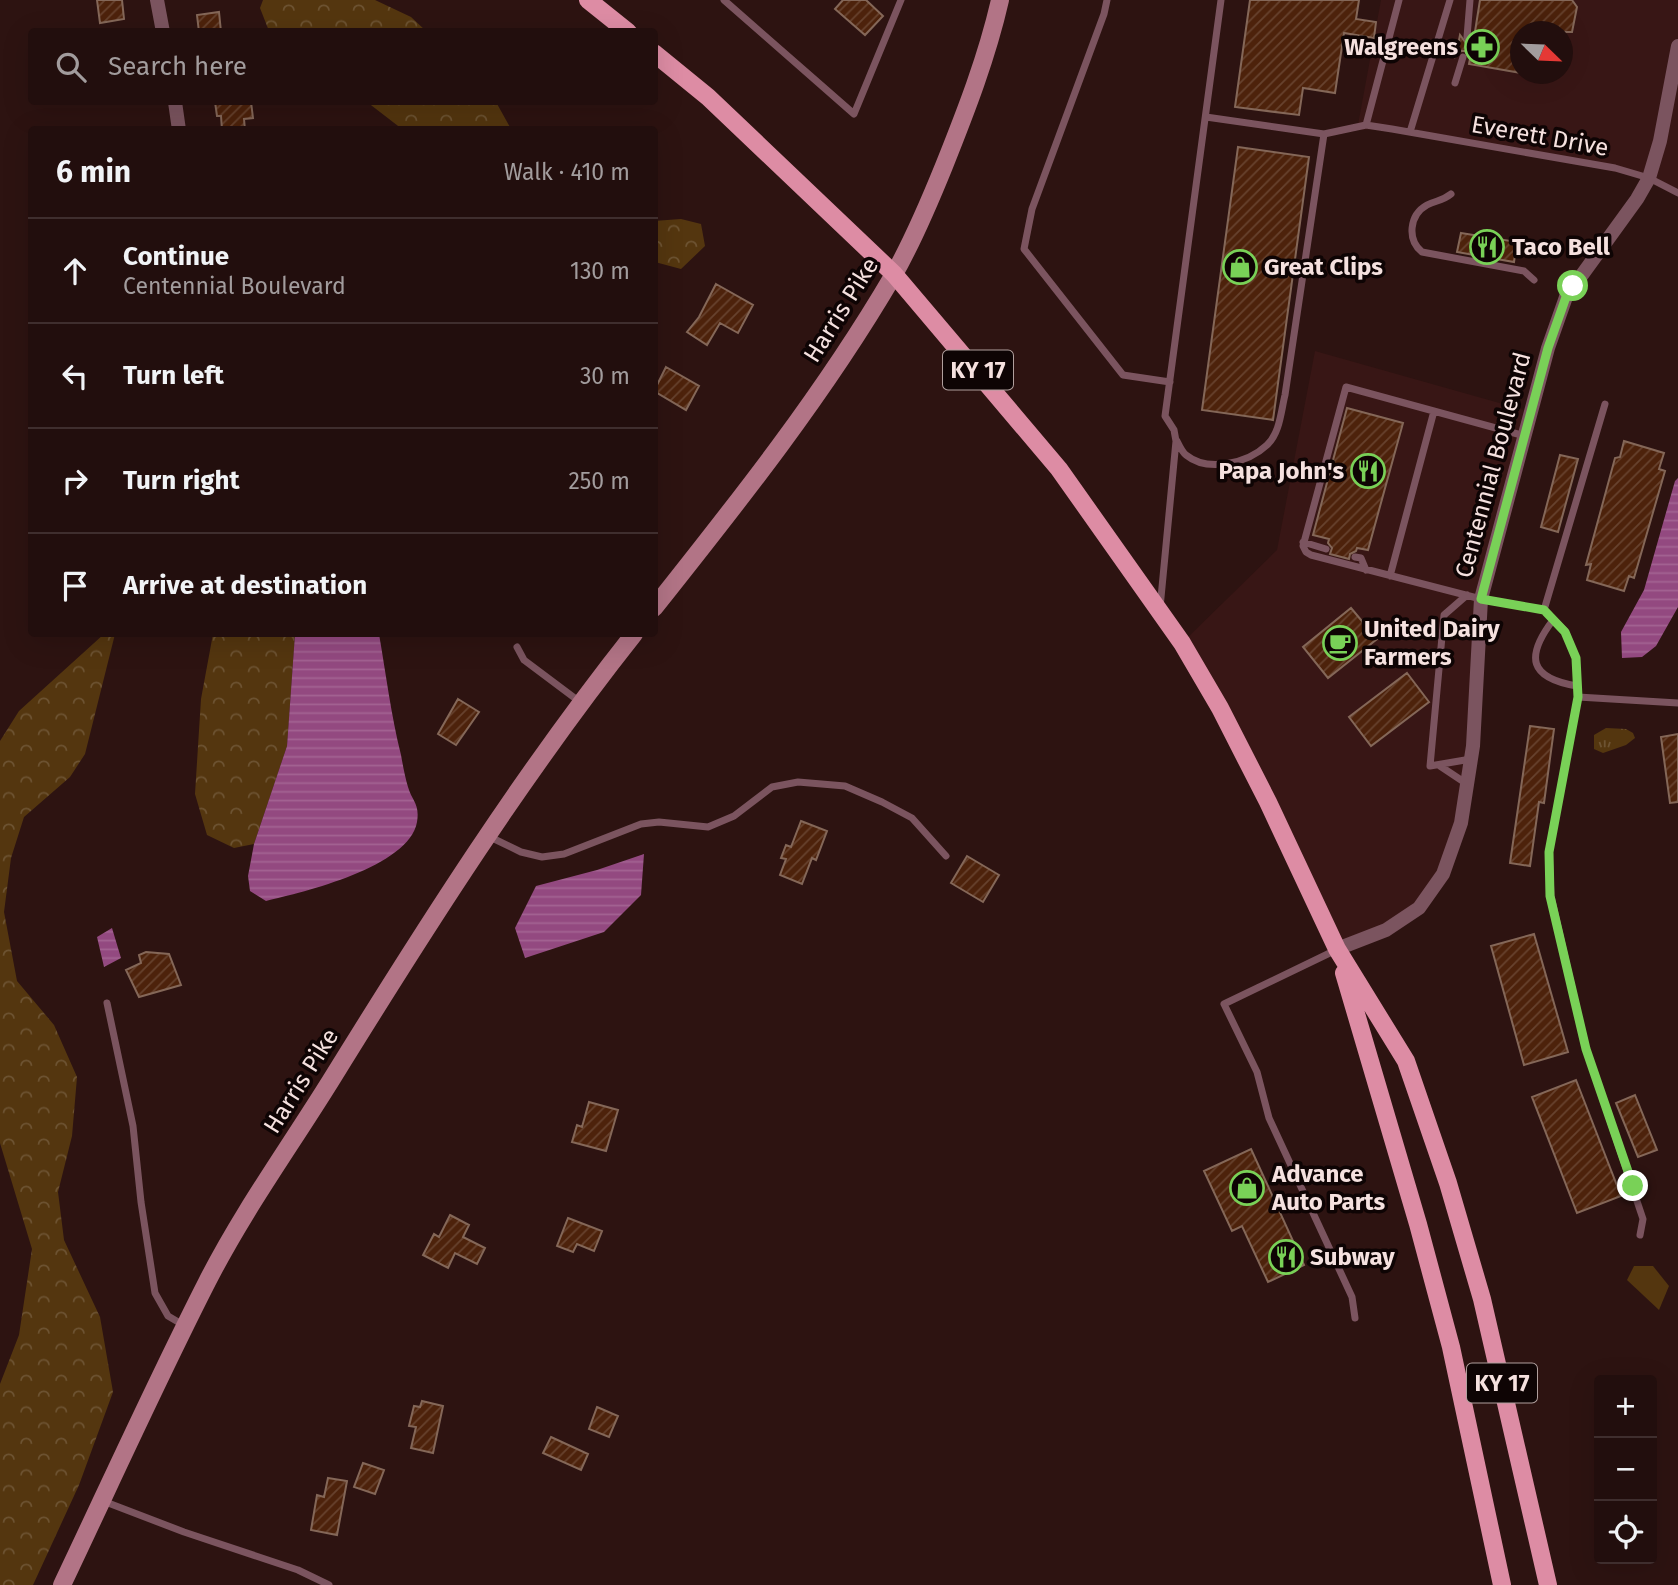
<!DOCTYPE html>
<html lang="en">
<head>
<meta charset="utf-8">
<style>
	body { margin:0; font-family:"Fira Sans",sans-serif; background:#2e1c1b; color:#f1f3f6 }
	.controls { position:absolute; right:21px; bottom:21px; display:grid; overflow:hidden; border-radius:7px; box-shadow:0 7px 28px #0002 }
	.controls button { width:63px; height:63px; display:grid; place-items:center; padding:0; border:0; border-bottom:2px solid #3f2e2e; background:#220e0d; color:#f1f3f6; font:35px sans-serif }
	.compass { position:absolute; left:1510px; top:21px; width:63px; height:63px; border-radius:50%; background:#220e0d; box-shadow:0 7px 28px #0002; rotate:113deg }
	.stop { position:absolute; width:21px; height:21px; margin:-16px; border:5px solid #79d157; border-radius:50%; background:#fff }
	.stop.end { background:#79d157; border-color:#fff; box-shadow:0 2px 7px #0008 }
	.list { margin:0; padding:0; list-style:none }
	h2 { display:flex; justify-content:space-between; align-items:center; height:91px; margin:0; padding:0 28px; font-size:30px }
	h2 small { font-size:23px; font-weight:400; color:#a29c9d }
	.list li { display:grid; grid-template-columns:46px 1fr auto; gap:21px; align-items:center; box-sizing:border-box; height:105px; padding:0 28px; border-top:2px solid #3f2e2e }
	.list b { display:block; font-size:26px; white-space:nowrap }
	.list p { margin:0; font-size:23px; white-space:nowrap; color:#a29c9d }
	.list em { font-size:23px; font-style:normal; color:#a29c9d }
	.icon { flex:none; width:38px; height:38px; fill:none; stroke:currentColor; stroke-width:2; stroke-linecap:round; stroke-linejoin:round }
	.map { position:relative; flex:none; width:1678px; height:1585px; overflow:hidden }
	.search { position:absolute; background:#220e0d; box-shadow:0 7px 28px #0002; left:28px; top:28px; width:630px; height:77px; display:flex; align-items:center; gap:18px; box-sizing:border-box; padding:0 24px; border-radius:7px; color:#a29c9d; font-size:26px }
	.panel { position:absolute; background:#220e0d; box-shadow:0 7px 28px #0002; left:28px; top:126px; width:630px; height:511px; border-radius:7px }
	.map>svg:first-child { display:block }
	.built { fill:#381615; fill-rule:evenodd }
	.grass { fill:url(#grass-tufts) }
	.forest { fill:url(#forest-crowns) }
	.pitch { fill:#54360f }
	.water { fill:url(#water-rules) }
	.building { fill:url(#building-hatch); stroke:#846758; stroke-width:2 }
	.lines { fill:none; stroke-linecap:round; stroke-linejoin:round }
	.lane { stroke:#7b545f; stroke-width:7 }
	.street { stroke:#7b545f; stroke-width:14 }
	.secondary { stroke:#b27486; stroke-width:18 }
	.primary { stroke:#dd8ca4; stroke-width:18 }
	.route { stroke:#79d157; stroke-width:9 }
	.labels { text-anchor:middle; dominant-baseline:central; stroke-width:7; stroke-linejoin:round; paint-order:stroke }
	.shield { fill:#0e0404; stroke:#b09f9d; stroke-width:2 }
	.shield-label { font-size:23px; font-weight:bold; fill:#f5e1df }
	.poi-label { font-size:24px; font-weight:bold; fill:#f5e1df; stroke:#0e0404; text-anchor:start }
	.street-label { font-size:24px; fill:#f5e1df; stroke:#0e0404 }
</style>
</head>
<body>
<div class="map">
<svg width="1678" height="1585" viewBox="0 0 1678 1585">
	<defs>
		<pattern id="grass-tufts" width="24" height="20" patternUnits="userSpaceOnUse" patternTransform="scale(1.75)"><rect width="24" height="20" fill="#54360f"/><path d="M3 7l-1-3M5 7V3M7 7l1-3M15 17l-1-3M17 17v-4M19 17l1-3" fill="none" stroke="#6d5332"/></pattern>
		<pattern id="forest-crowns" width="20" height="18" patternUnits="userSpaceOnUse" patternTransform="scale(1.75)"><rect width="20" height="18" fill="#54360f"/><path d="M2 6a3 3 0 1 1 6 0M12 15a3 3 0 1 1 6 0" fill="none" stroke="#6d5332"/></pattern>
		<pattern id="water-rules" width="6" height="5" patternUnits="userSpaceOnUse" patternTransform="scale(1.75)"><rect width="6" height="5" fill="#934980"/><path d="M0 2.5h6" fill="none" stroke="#a36392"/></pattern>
		<pattern id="building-hatch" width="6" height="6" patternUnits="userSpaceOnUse" patternTransform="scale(1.75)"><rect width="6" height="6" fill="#4d220b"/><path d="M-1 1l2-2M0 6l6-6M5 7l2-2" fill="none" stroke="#67422e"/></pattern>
	</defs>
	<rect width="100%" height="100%" fill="#2d1311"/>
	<!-- built -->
	<path class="built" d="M1381 0H1678V193L1649 178 1393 129 1357 130ZM1520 32H1562V74H1520Z
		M1315 351 1531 412 1481 599 1461 823 1419 908 1337 949 1182 643 1277 550Z"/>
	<!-- grass -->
	<path class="grass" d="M1606 728 1626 729 1633 733 1635 738 1626 745 1603 753 1594 749V735Z"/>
	<!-- forest -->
	<path class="forest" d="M263 0H375L411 17 426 31H269L260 8Z
		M367 102H496L511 129H402Z
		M681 219 701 224 705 246 681 269 655 262 654 221Z
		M104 634H115L85 754 70 777 24 817 11 858 4 912 17 981 54 1025 77 1077 72 1136 58 1192 64 1240 100 1317 113 1392 79 1485 33 1585H0V1384L19 1335 32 1249 0 1143V741L19 711Z
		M213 634H295L287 746 254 844 234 848 207 835 195 794 201 699Z"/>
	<!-- pitch -->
	<path class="pitch" d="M1634 1266H1653L1669 1286 1659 1310 1627 1280Z"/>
	<!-- water -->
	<path class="water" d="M1678 478V607L1656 646 1642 657 1622 658 1621 632 1644 590 1675 481Z
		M295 634H379C386 674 391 715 401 755 403 766 405 777 408 787 412 801 420 804 417 822 409 867 304 892 266 901L250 891 248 876 254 844 287 746Z
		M644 854 641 895 604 932 525 958 515 928 536 886 597 870Z
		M112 928 121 958 104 967 97 937Z"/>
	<!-- building -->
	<path class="building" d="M97 0H122L124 19 100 23Z
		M843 0H866L883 16 865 35 835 9Z
		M1250 0H1359L1356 19 1376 22 1374 38 1344 33 1335 93 1303 88 1299 115 1235 107Z
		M1480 0H1572L1577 7 1572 32H1521V73L1469 64 1470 59 1465 51H1461L1456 56 1460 35 1466 43 1470 42 1474 38Z
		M219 12 221 32H199L197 15Z
		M215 102H251L253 118 244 119 245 130H222L221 116H217Z
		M1238 147 1309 157 1273 420 1202 410Z
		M1461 233 1517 242 1514 262 1457 252Z
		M716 284 753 305 738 333 720 323 707 345 687 332 699 317Z
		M666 367 699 386 686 410 654 391Z
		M1347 408 1403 423 1368 550 1357 548 1356 551 1350 554 1349 559 1330 554 1332 548 1328 543 1329 539 1313 535Z
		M1624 441 1664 453 1659 469 1665 471 1634 578 1629 576 1624 591 1587 580 1591 564 1586 565 1615 458 1620 457Z
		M1560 455 1578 459 1558 532 1541 527Z
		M1351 608 1377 639 1328 678 1303 647Z
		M1407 673 1429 702 1371 746 1349 717Z
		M458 699 479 712 456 745 438 734Z
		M1530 726 1554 729 1544 803 1539 802 1530 866 1510 863Z
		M1678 734V802L1670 803 1661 737Z
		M801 821 827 831 816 860 812 858 802 884 780 875 786 859 781 858 786 845 791 847Z
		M967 856 999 875 983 902 951 883Z
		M1534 934 1568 1052 1524 1065 1491 946Z
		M146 952 169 954 181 985 139 997 126 970 141 963 139 955Z
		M1576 1080 1621 1196 1577 1213 1532 1097Z
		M1635 1095 1657 1150 1638 1157 1616 1103Z
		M589 1102 618 1110 606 1151 572 1142 577 1125 582 1127Z
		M1251 1149 1304 1265 1268 1282 1242 1226 1232 1231 1204 1171Z
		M450 1215 469 1225 463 1237 485 1248 477 1264 455 1253 448 1268 423 1255 434 1234 439 1237Z
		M568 1218 602 1231 594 1251 577 1244 573 1252 557 1246Z
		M422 1401 443 1406 433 1453 411 1448 416 1427 409 1426 414 1406 420 1407Z
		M597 1407 618 1416 609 1437 589 1429Z
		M551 1437 588 1454 581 1470 543 1453Z
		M363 1463 384 1470 375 1494 354 1487Z
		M328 1478 347 1481 337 1535 311 1530 317 1495 324 1497Z"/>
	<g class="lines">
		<!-- lane -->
		<path class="lane" d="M724 0 854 114 901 0
			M1107 0 1104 14 1032 209 1024 249 1123 375 1170 382
			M1467 37 1470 0
			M1455 83 1463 57
			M1206 117 1324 134 1366 125 1392 129 1615 168 1649 178 1678 193
			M1366 125 1399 0
			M1410 132 1450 0
			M1451 194C1441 202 1436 200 1427 205 1409 215 1407 240 1422 252L1524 271 1534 280
			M1525 436 1346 387 1303 546 1306 552 1311 555 1481 599 1544 610 1565 631 1576 658 1578 697 1549 852 1551 896 1586 1049 1643 1219 1640 1235
			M1177 441C1179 445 1182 452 1186 455 1208 473 1248 463 1267 445 1280 433 1281 411 1285 395L1324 134
			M1303 542 1326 549
			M1355 557 1361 558 1366 570
			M1390 576 1434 411
			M1467 595 1444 615 1430 766 1471 759
			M1160 608 1176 441 1174 430 1165 416 1221 0
			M1544 610 1605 404
			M1553 620C1525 657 1529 678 1577 686
			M517 647 524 660 580 702
			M1578 697 1678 703
			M1440 766 1467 784
			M488 836 521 852 542 857 564 854 641 824 659 822 708 827 734 816 772 787 798 782 845 786 882 802 912 818 946 856
			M1336 950 1224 1004 1257 1072 1269 1118 1352 1297 1355 1318
			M107 1003 133 1126 141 1202 155 1293 168 1316 185 1326
			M103 1501 184 1532 298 1570 329 1585"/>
		<!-- street -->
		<path class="street" d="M157 0 163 32
			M175 102 179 130
			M1337 949 1386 930 1419 908 1443 874 1461 823 1473 746 1481 599 1548 348 1566 297 1637 199 1649 178 1660 141 1678 46"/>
		<!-- secondary -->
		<path class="secondary" d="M654 608C739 501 824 394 893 276 913 241 929 203 944 166 966 111 987 57 1000 0
			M62 1585C110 1484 156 1382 207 1282 243 1211 291 1145 333 1077 427 925 523 774 634 634"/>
		<!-- primary -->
		<path class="primary" d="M588 0 628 32
			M654 53 708 97 894 274 1059 469 1182 643 1220 708 1268 802 1337 949 1406 1061 1448 1183 1482 1299 1548 1585
			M1344 973 1418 1224 1451 1347 1502 1585"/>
	</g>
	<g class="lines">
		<!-- route -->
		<path class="route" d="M1573 286 1566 297 1548 348 1481 599 1544 610 1565 632 1576 658 1578 697 1549 852 1550 896 1586 1049 1633 1186"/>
	</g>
	<!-- icons -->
	<defs>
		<g id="pharmacy-ring" transform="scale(1.75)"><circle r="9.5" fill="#0e0404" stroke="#79d157" stroke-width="1.5"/><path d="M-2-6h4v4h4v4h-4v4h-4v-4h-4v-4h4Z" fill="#79d157"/></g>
		<g id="restaurant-ring" transform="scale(1.75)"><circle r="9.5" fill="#0e0404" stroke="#79d157" stroke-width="1.5"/><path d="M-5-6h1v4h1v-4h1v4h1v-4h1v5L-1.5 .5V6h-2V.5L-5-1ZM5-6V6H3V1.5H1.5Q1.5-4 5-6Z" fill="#79d157"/></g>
		<g id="shop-ring" transform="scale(1.75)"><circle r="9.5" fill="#0e0404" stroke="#79d157" stroke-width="1.5"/><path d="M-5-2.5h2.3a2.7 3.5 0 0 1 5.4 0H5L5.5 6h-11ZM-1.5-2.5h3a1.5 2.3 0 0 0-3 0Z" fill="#79d157"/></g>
		<g id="cafe-ring" transform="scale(1.75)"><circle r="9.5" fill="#0e0404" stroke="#79d157" stroke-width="1.5"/><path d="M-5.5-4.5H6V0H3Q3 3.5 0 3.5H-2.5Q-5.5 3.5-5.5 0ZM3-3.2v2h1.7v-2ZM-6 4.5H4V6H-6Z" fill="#79d157"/></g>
	</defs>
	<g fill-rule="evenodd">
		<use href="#pharmacy-ring" x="1482" y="47"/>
		<use href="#restaurant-ring" x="1487" y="247"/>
		<use href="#shop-ring" x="1240" y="267"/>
		<use href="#restaurant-ring" x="1368" y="471"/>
		<use href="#cafe-ring" x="1340" y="643"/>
		<use href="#shop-ring" x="1247" y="1188"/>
		<use href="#restaurant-ring" x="1286" y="1257"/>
	</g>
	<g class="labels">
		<!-- shield labels -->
		<g class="shield">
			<rect x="943" y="350.5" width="70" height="39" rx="5"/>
			<rect x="1467" y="1363.5" width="70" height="39" rx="5"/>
		</g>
		<g class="shield-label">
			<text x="978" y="370">KY 17</text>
			<text x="1502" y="1383">KY 17</text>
		</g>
		<!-- poi labels -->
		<g class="poi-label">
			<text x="1458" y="47" text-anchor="end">Walgreens</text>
			<text x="1512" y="247">Taco Bell</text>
			<text x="1264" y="267">Great Clips</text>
			<text x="1344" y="471" text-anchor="end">Papa John's</text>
			<text x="1364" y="629">United Dairy<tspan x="1364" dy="28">Farmers</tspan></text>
			<text x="1272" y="1174">Advance<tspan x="1272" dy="28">Auto Parts</tspan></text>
			<text x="1310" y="1257">Subway</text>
		</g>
		<!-- street labels -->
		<g class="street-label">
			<text transform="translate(1540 136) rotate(10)">Everett Drive</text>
			<text transform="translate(841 310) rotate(-58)">Harris Pike</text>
			<text transform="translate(1493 465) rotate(-75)">Centennial Boulevard</text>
			<text transform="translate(301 1081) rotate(-58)">Harris Pike</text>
		</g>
	</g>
</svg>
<div class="controls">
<button>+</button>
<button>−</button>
<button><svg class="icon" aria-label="locate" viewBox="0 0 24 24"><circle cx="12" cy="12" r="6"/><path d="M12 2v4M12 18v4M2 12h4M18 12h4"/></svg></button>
</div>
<svg class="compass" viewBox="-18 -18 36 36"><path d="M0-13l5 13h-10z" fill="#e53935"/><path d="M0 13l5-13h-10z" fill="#a29c9d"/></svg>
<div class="stop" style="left:1573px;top:286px"></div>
<div class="stop end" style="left:1633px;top:1186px"></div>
<div class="search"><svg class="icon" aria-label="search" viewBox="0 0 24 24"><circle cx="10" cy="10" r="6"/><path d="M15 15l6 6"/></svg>Search here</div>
<section class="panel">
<h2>6 min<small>Walk · 410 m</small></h2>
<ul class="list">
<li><svg class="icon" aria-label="ahead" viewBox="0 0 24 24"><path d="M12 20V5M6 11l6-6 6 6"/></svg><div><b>Continue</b><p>Centennial Boulevard</p></div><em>130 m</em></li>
<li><svg class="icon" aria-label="left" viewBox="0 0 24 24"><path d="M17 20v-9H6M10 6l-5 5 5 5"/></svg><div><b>Turn left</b></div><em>30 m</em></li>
<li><svg class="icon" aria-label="right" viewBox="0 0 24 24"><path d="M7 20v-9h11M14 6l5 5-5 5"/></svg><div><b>Turn right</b></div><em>250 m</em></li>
<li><svg class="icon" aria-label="arrive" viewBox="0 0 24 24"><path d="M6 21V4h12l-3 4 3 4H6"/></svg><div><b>Arrive at destination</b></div></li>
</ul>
</section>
</div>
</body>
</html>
